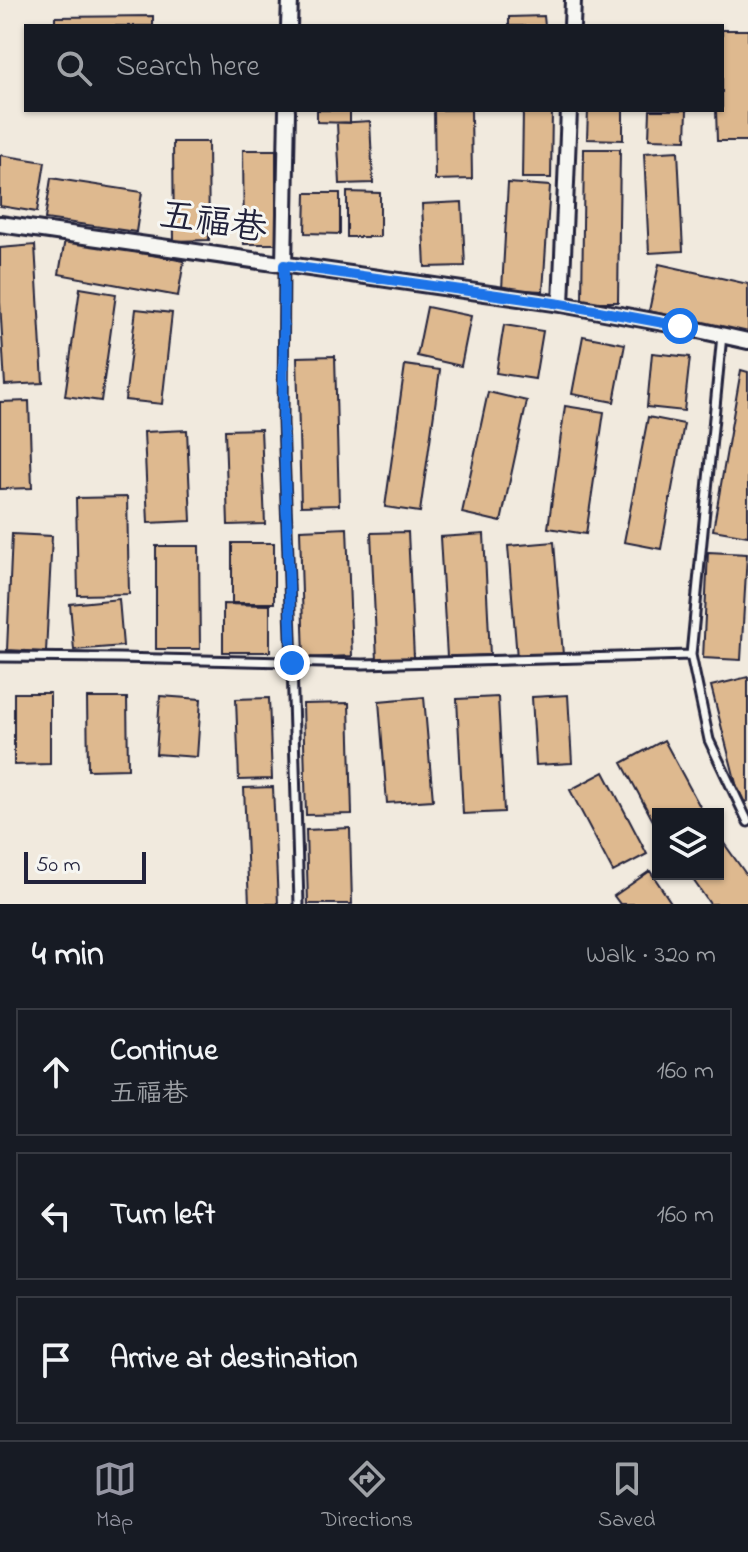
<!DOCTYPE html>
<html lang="en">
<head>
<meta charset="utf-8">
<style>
	body { margin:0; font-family:"Indie Flower","LXGW WenKai TC",sans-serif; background:#242831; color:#f1f3f6 }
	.controls { position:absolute; right:24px; bottom:24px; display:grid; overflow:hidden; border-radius:0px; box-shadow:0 2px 6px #0004 }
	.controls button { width:72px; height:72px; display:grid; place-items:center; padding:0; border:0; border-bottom:2px solid #363941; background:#171b24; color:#f1f3f6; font:40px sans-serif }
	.scale { position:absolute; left:24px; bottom:20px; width:122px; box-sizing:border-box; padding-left:8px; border:4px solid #22223b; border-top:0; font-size:22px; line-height:28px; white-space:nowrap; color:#22223b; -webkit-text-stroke:6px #f6f6f2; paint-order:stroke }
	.stop { position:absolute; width:24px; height:24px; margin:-18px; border:6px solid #1a73e8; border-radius:50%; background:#fff }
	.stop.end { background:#1a73e8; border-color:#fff; box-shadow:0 2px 8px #0008 }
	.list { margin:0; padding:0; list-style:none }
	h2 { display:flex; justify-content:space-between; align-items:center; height:104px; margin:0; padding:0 32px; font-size:34px }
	h2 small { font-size:26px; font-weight:400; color:#9ea1a6 }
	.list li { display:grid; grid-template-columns:52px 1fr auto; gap:24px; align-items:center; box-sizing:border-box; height:128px; margin:0 16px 16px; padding:0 16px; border:2px solid #363941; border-radius:0px }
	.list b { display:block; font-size:30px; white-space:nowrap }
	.list p { margin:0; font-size:26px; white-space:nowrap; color:#9ea1a6 }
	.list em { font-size:26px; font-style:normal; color:#9ea1a6 }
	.icon { flex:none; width:44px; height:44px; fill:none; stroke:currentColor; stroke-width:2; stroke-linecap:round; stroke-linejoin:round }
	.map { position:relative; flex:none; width:748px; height:904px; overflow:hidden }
	.search { position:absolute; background:#171b24; box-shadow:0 2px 6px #0004; left:24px; right:24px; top:24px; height:88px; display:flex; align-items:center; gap:20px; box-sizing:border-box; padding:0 28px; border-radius:0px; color:#9ea1a6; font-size:30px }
	.sheet { height:536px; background:#171b24 }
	nav { display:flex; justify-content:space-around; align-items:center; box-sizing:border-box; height:112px; border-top:2px solid #363941; background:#171b24; font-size:22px; color:#9ea1a6 }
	nav a { display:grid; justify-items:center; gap:4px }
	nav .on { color:#9495a2 }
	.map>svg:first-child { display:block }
	.building { fill:#deb98f; stroke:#22223b; stroke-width:2 }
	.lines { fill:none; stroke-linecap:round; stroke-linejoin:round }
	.lane-casing { stroke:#22223b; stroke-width:13 }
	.street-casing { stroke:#22223b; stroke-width:20 }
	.lane { stroke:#f6f6f2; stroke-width:7 }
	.street { stroke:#f6f6f2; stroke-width:14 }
	.route { stroke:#1a73e8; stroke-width:10 }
	.labels { text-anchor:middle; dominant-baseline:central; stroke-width:6; stroke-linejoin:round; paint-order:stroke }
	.street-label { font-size:36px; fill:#22223b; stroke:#f6f6f2 }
</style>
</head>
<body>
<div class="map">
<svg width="748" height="904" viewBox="0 0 748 904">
	<rect width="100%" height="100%" fill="#f1eade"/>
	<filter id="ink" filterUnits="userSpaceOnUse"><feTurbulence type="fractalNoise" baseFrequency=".0125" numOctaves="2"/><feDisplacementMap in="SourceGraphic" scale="16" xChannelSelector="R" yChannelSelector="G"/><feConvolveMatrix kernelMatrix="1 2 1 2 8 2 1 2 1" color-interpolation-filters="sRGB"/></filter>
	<g filter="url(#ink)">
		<!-- building -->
		<path class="building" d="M153 16V26H55V17Z
			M544 16 545 26H509V17Z
			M722 30H748V141H717L716 110H722Z
			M317 110H350V123L317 122Z
			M434 110H471L472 179 435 180Z
			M523 110H552L551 178H522Z
			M588 110H623V140L587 139Z
			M650 110H687L686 140 649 139Z
			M370 121 373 183 340 184 337 123Z
			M173 142H208L209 240 174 241Z
			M584 149H620L618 302H582Z
			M243 150H276V244H244Z
			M678 151 683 251 649 253 644 153Z
			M0 155 45 162 37 212 0 206Z
			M51 178 142 192 136 232 45 219Z
			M508 183 550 186 543 291 502 289Z
			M347 192 380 193V237H347Z
			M306 193H340V234L305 233Z
			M462 202 465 266 425 267 422 204Z
			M65 239 184 261 178 296 59 274Z
			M35 245 43 383 5 385 0 302V248Z
			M659 264 748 284V333L649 311Z
			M80 288 116 294 101 401 65 396Z
			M427 307 471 316 461 366 417 356Z
			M136 309 172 313 162 404 125 400Z
			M504 325 543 331 535 379 496 373Z
			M583 336 625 344 614 402 572 394Z
			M652 353 690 357 684 411 647 407Z
			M335 356 339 505 301 506 297 357Z
			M405 365 440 370 420 512 385 507Z
			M741 370 748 372V536L713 530Z
			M488 392 527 401 501 522 462 513Z
			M29 401 32 488 0 489V402Z
			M565 406 604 412 586 534 548 528Z
			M648 417 684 424 661 549 624 542Z
			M261 429 265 524 228 525 225 430Z
			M187 430 191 521 148 523 144 432Z
			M127 497 129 594 78 595 76 498Z
			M347 528 352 656 304 658 300 530Z
			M408 532 414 658 377 660 371 533Z
			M12 534 52 536 46 652 7 650Z
			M484 534 490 655 447 657 440 537Z
			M554 542 563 655 517 658 508 546Z
			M232 543H274V603H232Z
			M156 546H199L200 649H156Z
			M708 552 747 554 741 660 703 658Z
			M119 599 123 646 74 650 70 604Z
			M223 604 270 605V652H223Z
			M748 677V801L741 803 711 686Z
			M14 693H50V764L14 765Z
			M568 695 572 763 536 765 532 697Z
			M160 696 201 699 197 757 156 754Z
			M424 697 433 800 387 803 379 701Z
			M498 697 504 812 463 814 457 699Z
			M87 698H127L128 769 88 770Z
			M269 698 272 779 239 780 236 699Z
			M349 703 352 814 306 815 303 704Z
			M664 740 704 814H658V830L622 763Z
			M604 772 647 854 613 872 570 790Z
			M273 787 278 904H249L244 788Z
			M350 828 352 904H308L306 830Z
			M718 835 748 877V904H710L689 874H718Z
			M650 871 672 904H620L614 896Z"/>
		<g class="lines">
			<!-- lane casing -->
			<g class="lane-casing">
				<path id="lane" d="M284 265 283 422 292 663 299 904
					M722 335 691 655 709 740 748 822
					M0 657 118 658 363 664 691 655"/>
			</g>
			<!-- street casing -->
			<g class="street-casing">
				<path id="street" d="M289 26 290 0
					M572 26 573 0
					M0 224 561 304 680 326 748 341
					M284 265 287 110
					M561 304 569 110"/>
			</g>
			<!-- lane -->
			<use href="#lane" class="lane"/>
			<!-- street -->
			<use href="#street" class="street"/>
		</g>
	</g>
	<g class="lines" filter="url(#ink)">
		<!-- route -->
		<path class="route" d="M292 663 283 422 284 265 561 304 680 326"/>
	</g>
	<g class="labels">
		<!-- street labels -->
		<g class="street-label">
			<text transform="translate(213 224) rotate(8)">五福巷</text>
		</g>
	</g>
</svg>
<div class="controls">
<button><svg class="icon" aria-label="layers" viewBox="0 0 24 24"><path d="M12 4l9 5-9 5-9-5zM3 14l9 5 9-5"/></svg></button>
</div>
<div class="scale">50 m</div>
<div class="stop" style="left:680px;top:326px"></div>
<div class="stop end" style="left:292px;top:663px"></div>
<div class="search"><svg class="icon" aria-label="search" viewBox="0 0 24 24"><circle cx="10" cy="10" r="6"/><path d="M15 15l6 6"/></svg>Search here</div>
</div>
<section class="sheet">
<h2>4 min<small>Walk · 320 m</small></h2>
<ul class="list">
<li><svg class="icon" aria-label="ahead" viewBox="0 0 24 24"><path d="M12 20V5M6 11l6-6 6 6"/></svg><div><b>Continue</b><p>五福巷</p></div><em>160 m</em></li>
<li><svg class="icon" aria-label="left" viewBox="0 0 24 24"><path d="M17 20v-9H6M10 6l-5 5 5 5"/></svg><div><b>Turn left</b></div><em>160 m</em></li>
<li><svg class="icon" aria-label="arrive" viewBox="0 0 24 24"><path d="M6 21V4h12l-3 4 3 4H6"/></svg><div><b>Arrive at destination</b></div></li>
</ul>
</section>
<nav>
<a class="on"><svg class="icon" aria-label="map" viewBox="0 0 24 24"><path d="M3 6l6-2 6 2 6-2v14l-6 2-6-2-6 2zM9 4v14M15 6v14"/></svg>Map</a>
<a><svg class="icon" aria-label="directions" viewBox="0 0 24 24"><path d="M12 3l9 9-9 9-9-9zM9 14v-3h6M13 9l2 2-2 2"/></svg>Directions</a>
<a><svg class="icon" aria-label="saved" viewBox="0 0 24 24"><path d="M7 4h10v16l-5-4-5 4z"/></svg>Saved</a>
</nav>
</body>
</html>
